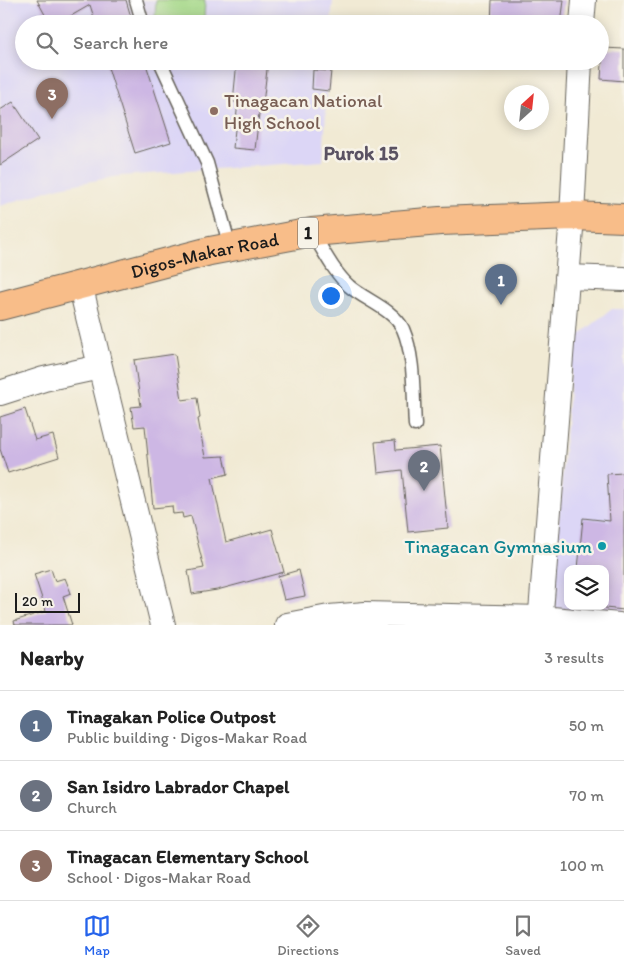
<!DOCTYPE html>
<html lang="en">
<head>
<meta charset="utf-8">
<style>
	body { margin:0; font-family:Itim,sans-serif; background:#f6f6f6; color:#222 }
	.controls { position:absolute; right:15px; bottom:15px; display:grid; overflow:hidden; border-radius:10px; box-shadow:0 2px 12px #0003 }
	.controls button { width:45px; height:45px; display:grid; place-items:center; padding:0; border:0; border-bottom:1px solid #e0e0e0; background:#fff; color:#222; font:25px sans-serif }
	.compass { position:absolute; left:504px; top:85px; width:45px; height:45px; border-radius:50%; background:#fff; box-shadow:0 2px 12px #0003; rotate:27deg }
	.scale { position:absolute; left:15px; bottom:12px; width:65px; box-sizing:border-box; padding-left:5px; border:2px solid #1c1c1c; border-top:0; font-size:14px; line-height:18px; white-space:nowrap; color:#1c1c1c; -webkit-text-stroke:4px #f7f3e8; paint-order:stroke }
	.you { position:absolute; left:330px; top:295px; width:18px; height:18px; margin:-12px; border:4px solid #fff; border-radius:50%; background:#1a73e8; box-shadow:0 0 0 8px #1a73e833 }
	.badge { display:grid; place-items:center; width:32px; height:32px; border-radius:50%; background:#2563eb; color:#fff; font-size:16px; font-weight:700 }
	.pin { position:absolute; translate:-50% -41px; filter:drop-shadow(0 1px 2px #0008) }
	.pin::after { content:''; position:absolute; top:26px; width:18px; height:15px; background:inherit; clip-path:polygon(0 0,100% 0,50% 100%) }
	.list { margin:0; padding:0; list-style:none }
	h2 { display:flex; justify-content:space-between; align-items:center; height:65px; margin:0; padding:0 20px; font-size:21px }
	h2 small { font-size:16px; font-weight:400; color:#767676 }
	.list li { display:grid; grid-template-columns:32px 1fr auto; gap:15px; align-items:center; box-sizing:border-box; height:70px; padding:0 20px; border-top:1px solid #e0e0e0 }
	.list b { display:block; font-size:19px; white-space:nowrap }
	.list p { margin:0; font-size:16px; white-space:nowrap; color:#767676 }
	.list em { font-size:16px; font-style:normal; color:#767676 }
	.icon { flex:none; width:28px; height:28px; fill:none; stroke:currentColor; stroke-width:2; stroke-linecap:round; stroke-linejoin:round }
	.map { position:relative; flex:none; width:624px; height:625px; overflow:hidden }
	.search { position:absolute; background:#fff; box-shadow:0 2px 12px #0003; left:15px; right:15px; top:15px; height:55px; display:flex; align-items:center; gap:12px; box-sizing:border-box; padding:0 18px; border-radius:28px; color:#767676; font-size:19px }
	.sheet { height:275px; background:#fff }
	nav { display:flex; justify-content:space-around; align-items:center; box-sizing:border-box; height:70px; border-top:1px solid #e0e0e0; background:#fff; font-size:14px; color:#767676 }
	nav a { display:grid; justify-items:center; gap:2px }
	nav .on { color:#2563eb }
	.map>svg:first-child { display:block }
	.built { fill:#dcd6f6; fill-rule:evenodd }
	.green { fill:#a4d888; stroke:#607a52 }
	.building { fill:#cdb7e4 }
	.lines { fill:none; stroke-linecap:round; stroke-linejoin:round }
	.lane-casing { stroke:#67645c; stroke-width:15 }
	.street-casing { stroke:#67645c; stroke-width:26 }
	.highway-casing { stroke:#67645c; stroke-width:30 }
	.lane { stroke:#fff; stroke-width:12 }
	.street { stroke:#fff; stroke-width:24 }
	.highway { stroke:#f8bd89; stroke-width:28 }
	.education-dot { fill:#8d6e63; stroke:#f7f3e8; stroke-width:2 }
	.culture-dot { fill:#0f9aa8; stroke:#f7f3e8; stroke-width:2 }
	.labels { text-anchor:middle; dominant-baseline:central; stroke-width:5; stroke-linejoin:round; paint-order:stroke }
	.shield { fill:#f7f3e8; stroke:#5e5c59; stroke-width:1 }
	.shield-label { font-size:18px; font-weight:bold; fill:#1c1c1c }
	.education-label { font-size:19px; fill:#785e54; stroke:#f7f3e8; text-anchor:start }
	.street-label { font-size:19px; fill:#1c1c1c; stroke:#f7f3e8 }
	.culture-label { font-size:19px; fill:#0d838f; stroke:#f7f3e8; text-anchor:end }
	.neighbourhood-label { font-size:20px; font-weight:bold; fill:#5a5262; stroke:#f7f3e8 }
</style>
</head>
<body>
<div class="map">
<svg width="624" height="625" viewBox="0 0 624 625">
	<rect width="100%" height="100%" fill="#f7f3e8"/>
	<filter id="ink" filterUnits="userSpaceOnUse"><feTurbulence type="fractalNoise" baseFrequency=".02" numOctaves="2"/><feDisplacementMap in="SourceGraphic" scale="10" xChannelSelector="R" yChannelSelector="G"/><feConvolveMatrix kernelMatrix="1 2 1 2 8 2 1 2 1" color-interpolation-filters="sRGB"/></filter>
	<filter id="wash" filterUnits="userSpaceOnUse"><feTurbulence type="fractalNoise" baseFrequency=".0096" numOctaves="4" result="noise"/><feDisplacementMap in="SourceGraphic" scale="20" xChannelSelector="R" yChannelSelector="G"/><feGaussianBlur stdDeviation="1.12" result="paint"/><feColorMatrix in="noise" values="0 0 0 0 0 0 0 0 0 0 0 0 0 0 0 0 0 1.4 0 .05"/><feComposite in="paint" operator="in"/></filter>
	<g filter="url(#wash)">
		<rect width="100%" height="100%" fill="#f1ead4"/>
		<!-- built -->
		<path class="built" d="M0 0H333L331 24H24V61H329L323 161 120 176 59 187 0 206Z
			M612 309H624V619L551 614 573 340ZM568 569H605V606H568Z"/>
		<!-- green -->
		<path class="green" d="M156 0H205L204 20 155 18Z"/>
		<g id="blocks">
			<!-- building -->
			<path class="building" d="M37 0H126L133 24H96L90 5 57 24H50Z
				M492 0H564L561 24H491Z
				M603 48 624 49V81L601 79Z
				M106 61H145L171 142 135 153Z
				M237 61H268L263 104H260L255 150 233 148 238 102H233Z
				M313 70 331 71 329 91 312 89Z
				M13 102 38 140 0 165V110Z
				M175 354 182 400 197 398 200 418 198 419 205 457 224 456 228 474 212 478 226 542 272 529 284 572 217 590 192 594 188 571 204 568 191 516 183 518 182 513 173 514 172 506 153 508 145 426 134 427 131 407 141 406 134 360Z
				M25 409 35 440 53 435 59 457 8 473 0 449V417Z
				M395 440 396 450 440 446 448 528 408 532 402 470 378 473 375 442Z
				M624 473V610L605 608V569H578L583 518 610 521 607 474Z
				M51 569 55 581 65 578 71 593 63 596 72 625H15L14 621 46 611 34 574Z
				M299 570 305 596 284 600 278 576Z"/>
		</g>
	</g>
	<g filter="url(#ink)">
		<use href="#blocks" fill-opacity="0" stroke="#67645c" stroke-width="1"/>
		<g class="lines">
			<!-- lane casing -->
			<g class="lane-casing">
				<path id="lane" d="M136 0 143 24
					M160 61 207 163 230 247
					M312 232C323 250 333 271 349 286 365 300 393 309 403 329 415 357 413 395 415 425"/>
			</g>
			<!-- street casing -->
			<g class="street-casing">
				<path id="street" d="M582 24 584 0
					M567 277 624 279
					M80 284 163 625
					M0 393 44 379 100 367
					M287 625 329 617 365 614 541 618 619 625
					M540 625 572 216 580 61"/>
			</g>
			<!-- highway casing -->
			<g class="highway-casing">
				<g id="highway">
					<path id="s1" d="M0 306 210 251 312 232 440 221 572 216 624 218"/>
				</g>
			</g>
			<!-- lane -->
			<use href="#lane" class="lane"/>
			<!-- street -->
			<use href="#street" class="street"/>
			<!-- highway -->
			<use href="#highway" class="highway"/>
		</g>
	</g>
	<!-- markers -->
	<circle class="education-dot" cx="214" cy="111" r="5"/>
	<circle class="culture-dot" cx="602" cy="546" r="5"/>
	<g class="labels">
		<!-- shield labels -->
		<rect class="shield" x="298" y="217.5" width="20" height="31" rx="4"/>
		<g class="shield-label">
			<text x="308" y="233">1</text>
		</g>
		<!-- education labels -->
		<g class="education-label">
			<text x="224" y="100">Tinagacan National<tspan x="224" dy="22">High School</tspan></text>
		</g>
		<!-- street labels -->
		<g class="street-label">
			<text stroke="none"><textPath href="#s1" startOffset="211">Digos-Makar Road</textPath></text>
		</g>
		<!-- culture labels -->
		<g class="culture-label">
			<text x="592" y="546">Tinagacan Gymnasium</text>
		</g>
		<!-- neighbourhood labels -->
		<g class="neighbourhood-label">
			<text x="361" y="153">Purok 15</text>
		</g>
	</g>
</svg>
<div class="controls">
<button><svg class="icon" aria-label="layers" viewBox="0 0 24 24"><path d="M12 4l9 5-9 5-9-5zM3 14l9 5 9-5"/></svg></button>
</div>
<svg class="compass" viewBox="-18 -18 36 36"><path d="M0-13l5 13h-10z" fill="#e53935"/><path d="M0 13l5-13h-10z" fill="#767676"/></svg>
<div class="scale">20 m</div>
<div class="you"></div>
<div class="pin badge" style="left:501px;top:305px;background:#5c6f8a">1</div>
<div class="pin badge" style="left:424px;top:491px;background:#6b7280">2</div>
<div class="pin badge" style="left:52px;top:119px;background:#8d6e63">3</div>
<div class="search"><svg class="icon" aria-label="search" viewBox="0 0 24 24"><circle cx="10" cy="10" r="6"/><path d="M15 15l6 6"/></svg>Search here</div>
</div>
<section class="sheet">
<h2>Nearby<small>3 results</small></h2>
<ul class="list">
<li><span class="badge" style="background:#5c6f8a">1</span><div><b>Tinagakan Police Outpost</b><p>Public building · Digos-Makar Road</p></div><em>50 m</em></li>
<li><span class="badge" style="background:#6b7280">2</span><div><b>San Isidro Labrador Chapel</b><p>Church</p></div><em>70 m</em></li>
<li><span class="badge" style="background:#8d6e63">3</span><div><b>Tinagacan Elementary School</b><p>School · Digos-Makar Road</p></div><em>100 m</em></li>
</ul>
</section>
<nav>
<a class="on"><svg class="icon" aria-label="map" viewBox="0 0 24 24"><path d="M3 6l6-2 6 2 6-2v14l-6 2-6-2-6 2zM9 4v14M15 6v14"/></svg>Map</a>
<a><svg class="icon" aria-label="directions" viewBox="0 0 24 24"><path d="M12 3l9 9-9 9-9-9zM9 14v-3h6M13 9l2 2-2 2"/></svg>Directions</a>
<a><svg class="icon" aria-label="saved" viewBox="0 0 24 24"><path d="M7 4h10v16l-5-4-5 4z"/></svg>Saved</a>
</nav>
</body>
</html>
